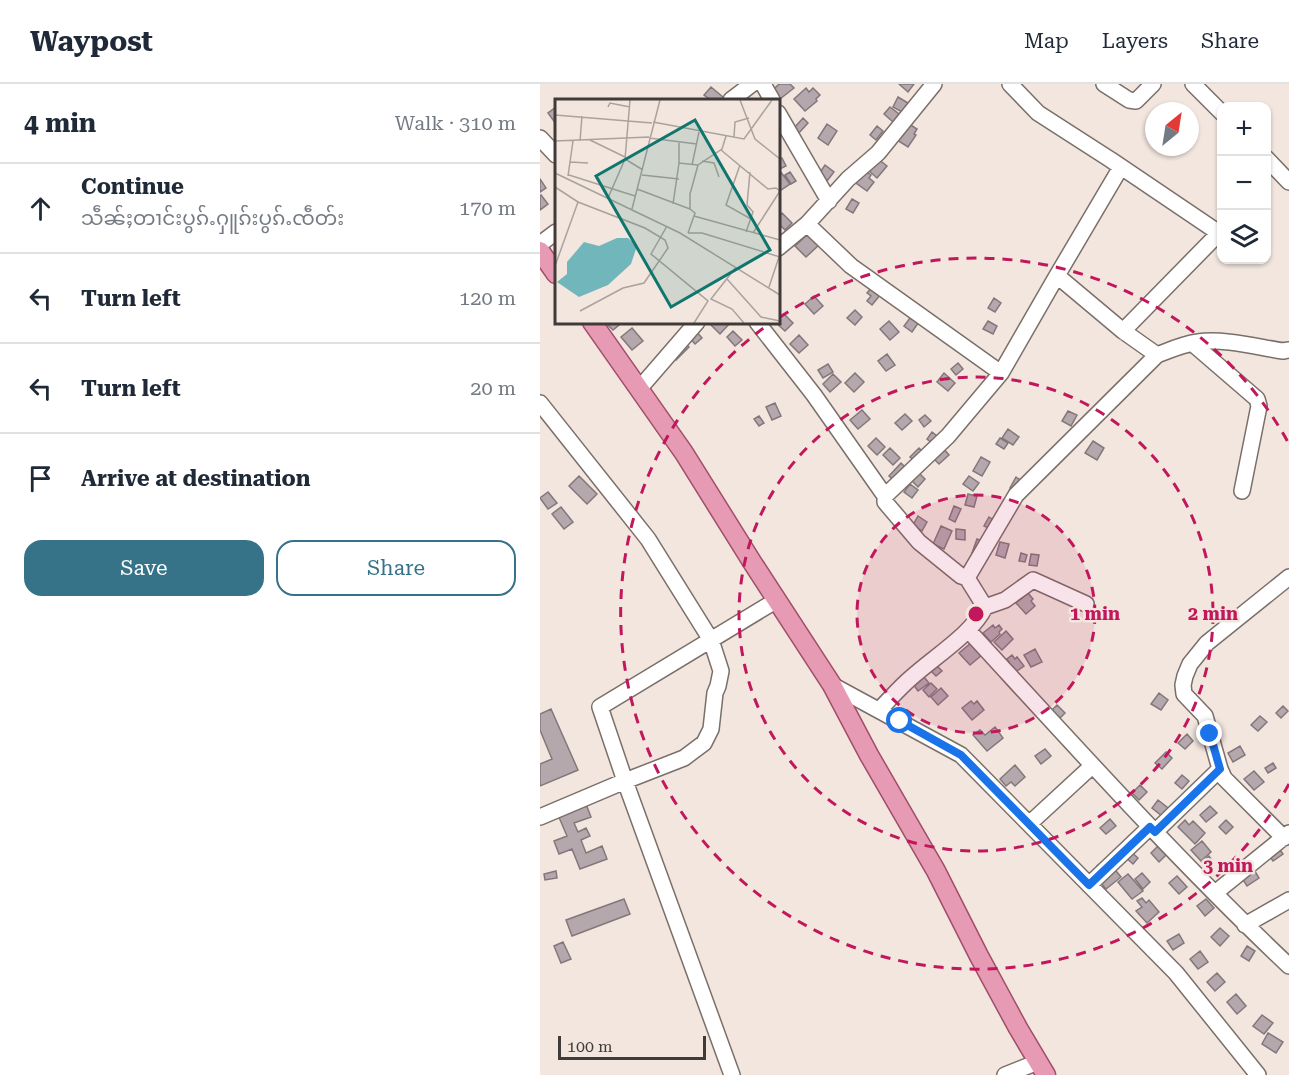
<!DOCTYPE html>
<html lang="en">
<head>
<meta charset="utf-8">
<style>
	body { margin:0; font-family:"Roboto Serif","Noto Sans Myanmar",serif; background:#f2f2f3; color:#1f2937 }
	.controls { position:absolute; right:18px; top:18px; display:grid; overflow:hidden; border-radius:12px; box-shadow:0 2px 4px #0004 }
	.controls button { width:54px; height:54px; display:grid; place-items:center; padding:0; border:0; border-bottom:2px solid #e0e1e3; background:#fff; color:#1f2937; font:30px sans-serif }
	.compass { position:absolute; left:605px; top:18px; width:54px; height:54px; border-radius:50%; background:#fff; box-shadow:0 2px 4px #0004; rotate:30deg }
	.scale { position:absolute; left:18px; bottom:15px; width:148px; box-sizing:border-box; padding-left:6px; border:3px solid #403b38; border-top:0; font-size:16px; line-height:21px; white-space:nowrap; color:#403b38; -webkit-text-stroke:4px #f2e6df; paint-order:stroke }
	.stop { position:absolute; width:18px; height:18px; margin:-14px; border:4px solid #1a73e8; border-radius:50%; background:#fff }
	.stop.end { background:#1a73e8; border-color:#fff; box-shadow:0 2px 6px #0008 }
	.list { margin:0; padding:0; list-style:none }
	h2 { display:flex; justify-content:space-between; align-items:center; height:78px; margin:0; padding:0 24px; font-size:26px }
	h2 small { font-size:20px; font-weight:400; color:#747a83 }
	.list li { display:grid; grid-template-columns:39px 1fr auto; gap:18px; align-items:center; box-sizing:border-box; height:90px; padding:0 24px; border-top:2px solid #e0e1e3 }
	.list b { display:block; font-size:22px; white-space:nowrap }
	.list p { margin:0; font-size:20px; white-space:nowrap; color:#747a83 }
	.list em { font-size:20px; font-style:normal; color:#747a83 }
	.actions { display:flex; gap:12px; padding:18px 24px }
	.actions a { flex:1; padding:14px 0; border:2px solid #367389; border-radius:18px; text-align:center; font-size:21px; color:#367389 }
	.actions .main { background:#367389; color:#fff }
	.icon { flex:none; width:33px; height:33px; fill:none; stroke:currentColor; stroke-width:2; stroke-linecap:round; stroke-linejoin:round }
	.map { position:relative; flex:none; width:749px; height:991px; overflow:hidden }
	header { display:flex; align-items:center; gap:36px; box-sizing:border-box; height:84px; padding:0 30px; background:#fff; border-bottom:2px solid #e0e1e3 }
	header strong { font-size:28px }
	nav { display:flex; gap:33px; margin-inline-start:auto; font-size:21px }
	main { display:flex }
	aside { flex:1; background:#fff }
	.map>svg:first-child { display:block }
	.building { fill:#b4a8ad; stroke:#83777c; stroke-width:1.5 }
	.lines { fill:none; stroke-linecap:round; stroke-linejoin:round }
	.minor-casing { stroke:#7a6f69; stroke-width:18 }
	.major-casing { stroke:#a24d68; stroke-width:21 }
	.minor { stroke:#fff; stroke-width:15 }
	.major { stroke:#e69ab4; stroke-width:18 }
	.route { stroke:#1a73e8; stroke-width:8 }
	.ring { fill:none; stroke:#c2185b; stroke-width:3; stroke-dasharray:10 8 }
	.inset-road { fill:none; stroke:#aba29c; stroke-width:1.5 }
	.view { fill:#0f766e; fill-opacity:0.15; stroke:#0f766e; stroke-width:3 }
	.inset-edge { fill:none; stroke:#403b38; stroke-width:3 }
	.centre { fill:#c2185b; stroke:#f2e6df; stroke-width:3 }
	.ring-label { font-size:18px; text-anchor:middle; font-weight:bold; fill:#c2185b; stroke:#f2e6df; stroke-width:5; stroke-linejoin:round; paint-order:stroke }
</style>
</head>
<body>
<header>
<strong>Waypost</strong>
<nav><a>Map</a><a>Layers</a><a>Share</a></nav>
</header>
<main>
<aside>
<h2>4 min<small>Walk · 310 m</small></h2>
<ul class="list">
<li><svg class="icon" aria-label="ahead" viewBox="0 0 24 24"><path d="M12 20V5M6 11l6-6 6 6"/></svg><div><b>Continue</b><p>သဵၼ်ႈတၢင်းပွၵ်ႉႁူၵ်းပွၵ်ႉၸဵတ်း</p></div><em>170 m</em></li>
<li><svg class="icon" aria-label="left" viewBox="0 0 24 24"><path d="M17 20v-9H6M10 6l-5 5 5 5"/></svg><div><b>Turn left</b></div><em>120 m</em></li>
<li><svg class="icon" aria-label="left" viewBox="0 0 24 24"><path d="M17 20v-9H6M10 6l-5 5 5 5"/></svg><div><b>Turn left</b></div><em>20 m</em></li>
<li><svg class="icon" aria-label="arrive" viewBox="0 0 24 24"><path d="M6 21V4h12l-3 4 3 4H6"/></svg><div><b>Arrive at destination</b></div></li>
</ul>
<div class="actions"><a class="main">Save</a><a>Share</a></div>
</aside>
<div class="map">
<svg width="749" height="991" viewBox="0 0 749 991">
	<rect width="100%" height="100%" fill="#f2e6df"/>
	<!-- building -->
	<path class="building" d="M239 0H250L254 4 240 15 233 6Z
		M359 0H374L368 8Z
		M171 3 183 13 180 16H171L164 11Z
		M266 4 269 8 273 4 280 11 276 15 277 17 265 27 254 15Z
		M358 13 368 19 362 28 353 23Z
		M16 23V40L8 29Z
		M350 23 359 30 353 38 344 30Z
		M263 34 268 39 258 50 253 45Z
		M287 40 297 47 288 61 278 54Z
		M369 40 377 45 374 50 376 51 368 63 357 56Z
		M337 42 343 47 336 56 330 51Z
		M242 74 246 82 240 85 238 75Z
		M337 74 347 82 337 94 327 85Z
		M285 81 294 88 287 97 278 91Z
		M240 87 250 100 238 108V88Z
		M325 87 331 91 329 94 334 98 327 107 316 99Z
		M250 88 256 97 251 100 245 91Z
		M0 95 6 104 0 108Z
		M1 111 8 120 0 126V112Z
		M312 115 319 119 313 129 306 125Z
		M242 129 252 139 245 146 238 139V133Z
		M269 149 280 160 266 173 255 162Z
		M333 202 341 210 332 221 327 217 331 212 327 209Z
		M274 212 283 222 274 230 265 220Z
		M454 214 461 219 455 228 448 224Z
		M315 226 322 233 315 241 307 234Z
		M244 230 253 239 245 247 236 239 238 238V236Z
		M373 230 381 235 372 248 364 242Z
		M349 237 359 248 350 256 340 245Z
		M448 237 457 242 453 250 443 245Z
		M77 238 79 241 73 246 66 239Z
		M168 238H191L180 250Z
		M92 244 103 257 92 266 81 253Z
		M155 246 162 254 155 260 148 252Z
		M193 247 202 256 195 262 187 253Z
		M259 251 268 261 259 269 250 260Z
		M141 256 149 263 136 276 128 269Z
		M347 270 355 281 346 287 338 277Z
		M418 279 423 285 416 291 411 285Z
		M288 280 293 288 283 294 278 286Z
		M315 289 324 298 314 308 305 299Z
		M404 289 415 299 408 307 397 298Z
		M293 290 301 298 290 308 283 300Z
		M235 319 241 332 232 336 226 323Z
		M322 326 330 335 318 345 310 336Z
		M528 327 537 331 531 342 522 337Z
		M365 330 372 337 362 346 355 339Z
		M385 331 391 337 384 343 379 336Z
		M219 332 224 339 219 342 214 335Z
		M468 345 479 353 473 361 462 354Z
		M392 348 397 352 392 359 387 355Z
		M336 354 345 363 337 371 328 362Z
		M460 354 468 359 464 365 456 360Z
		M553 357 564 364 557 376 545 369Z
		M350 364 360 374 353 381 343 371Z
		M379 364 388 373 380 382 370 373Z
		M403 364 409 371 399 380 393 374Z
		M441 373 450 378 442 392 433 387Z
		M361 379 371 389 359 401 349 392Z
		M379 389 385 395 378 403 371 396Z
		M39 392 57 410 47 420 29 402Z
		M429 392 439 399 433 407 423 400Z
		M476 393 483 398 477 408 470 404Z
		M370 400 378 406 372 414 364 408Z
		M8 408 17 419 8 425 0 414Z
		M428 410 437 412 434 423 425 421Z
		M414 422 421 425 415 438 409 435Z
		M21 423 33 438 24 445 12 430Z
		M378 432 387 438 382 447 373 441Z
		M449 433 458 439 454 447 444 442Z
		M401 442 412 447 404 465 393 460Z
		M416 445 425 446V456L416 455Z
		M437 455 445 458 440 472 432 469Z
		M460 458 469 460 465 474 456 471Z
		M481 469 487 471 485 478 479 477Z
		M491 470 499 471 497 482 489 481Z
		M488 509 493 515 491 517 495 522 486 530 476 519Z
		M453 541 455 544 459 541 462 545 459 548 460 550 451 558 443 549Z
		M466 547 473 555 462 566 454 558Z
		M431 559 442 571 430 581 419 569Z
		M495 565 502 578 491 583 484 571Z
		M472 571 475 575 477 573 484 582 474 589 467 580 469 578 467 575Z
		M396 581 402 587 396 592 391 587Z
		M380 588 389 599 378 607 370 596Z
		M391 599 397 605 389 613 383 606Z
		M401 604 408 612 398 621 391 613Z
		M619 609 628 616 621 626 611 620Z
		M431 617 434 620 437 617 444 626 432 636 422 624Z
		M517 621 525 629 518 636 510 628Z
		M743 622 748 627 741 634 736 629Z
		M11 625 38 686 0 702V680L12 675 0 646V630Z
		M720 632 727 638 718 647 711 641Z
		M455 643 463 654 447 667 433 651 440 646 445 651Z
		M647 650 653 657 645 665 638 659Z
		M700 662 705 671 693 678 688 669Z
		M505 665 511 672 501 680 495 672Z
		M626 668 632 674 622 685 615 679Z
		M733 679 736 684 728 689 725 684Z
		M475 681 485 693 475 702 471 698 466 702 460 695Z
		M714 687 724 698 714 706 704 695Z
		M642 691 649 697 642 705 635 699Z
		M600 701 607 708 599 716 592 709Z
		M618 716 628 724 622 732 612 724Z
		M46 720 51 733 34 739 38 748 46 744 50 752 41 756 46 769 62 762 67 775 40 785 32 765 19 770 14 757 27 752 18 731Z
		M670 722 677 729 666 738 660 731Z
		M570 735 576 742 566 750 560 744Z
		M645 736 649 741 653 737 665 749 655 760 638 743Z
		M686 736 693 743 686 750 679 743Z
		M662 757 671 768 661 777 651 766Z
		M620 760 629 768 619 778 611 769Z
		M736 760 743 770 733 777 726 767Z
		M589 766 598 774 593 780 584 772Z
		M669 772 673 778 666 784 662 778Z
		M566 775 581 793 566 805 559 797 565 792 557 782Z
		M713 784 719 794 707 802 700 791Z
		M16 787 17 794 5 796 4 790Z
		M602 789 610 798 603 805 595 795Z
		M588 790 603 807 592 815 578 798Z
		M637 792 647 803 639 810 629 799Z
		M602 814 606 819 609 816 619 828 607 839 596 827 602 823 597 817Z
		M84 815 90 830 32 852 26 836Z
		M666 815 674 824 665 832 657 822Z
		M680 844 689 852 680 862 671 853Z
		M639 850 644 859 633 866 627 857Z
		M23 858 31 875 21 879 14 862Z
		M707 862 715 867 709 877 701 872Z
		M660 867 668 878 658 885 650 875Z
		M677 889 685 898 675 907 667 898Z
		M696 910 706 922 697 930 687 918Z
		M722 931 733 939 724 950 713 942Z
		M728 949 743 958 736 969 722 960Z"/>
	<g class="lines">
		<!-- minor casing -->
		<g class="minor-casing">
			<path id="minor" d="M223 0 232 16
				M470 0 498 29 571 76 679 149
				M564 0 589 16 596 17 613 0
				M653 0 682 29
				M191 16 212 0
				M238 29 289 117
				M0 54 16 71
				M726 74 749 98
				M267 140 311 182 461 289
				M0 160 16 148
				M238 164 267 140 308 95 338 69 394 0
				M515 195 581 83
				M217 238 274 311 345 412V418L379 458 421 492 427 494 445 523C433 549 394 573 372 593 360 603 350 615 339 626
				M583 247 682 146
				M652 259 717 315 719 322 702 407
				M99 305 157 238
				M0 319 108 455 171 556 181 587 178 602 175 609 171 645 164 659 144 674 85 697 0 733
				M345 412 408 352 461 289 515 195H521L583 247 617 271
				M427 494 476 411 617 271C630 266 643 260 658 258 683 254 717 263 743 267L749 266
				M445 523 465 516 493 496 546 520
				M428 546C533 660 636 775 749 882
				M292 601 421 671 636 889 718 991
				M489 740 552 682
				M615 748 680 685
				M744 754 684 694 680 685 665 632 644 610 643 601 645 592 650 580 667 559 749 493
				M549 801 610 743
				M675 809 749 749
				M705 841 749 816
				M192 991 85 697 60 623 237 516
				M465 991 498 978"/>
		</g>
		<!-- major casing -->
		<g class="major-casing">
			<path id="major" d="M0 167 16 190
				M52 238 144 369 212 478 292 601 329 671 396 787 439 872 478 944 506 991"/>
		</g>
		<!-- minor -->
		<use href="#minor" class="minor"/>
		<!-- major -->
		<use href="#major" class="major"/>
	</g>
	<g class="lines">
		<!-- route -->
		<path class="route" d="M360 637 421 671 549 801 610 743 615 748 680 685 670 650"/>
	</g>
	<!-- distance rings -->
	<circle cx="436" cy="530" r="119" fill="#c2185b" fill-opacity=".12"/>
	<g class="ring">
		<circle cx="436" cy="530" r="119"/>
		<circle cx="436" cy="530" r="237"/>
		<path d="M749 700A356 356 0 1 1 229 240M240 233A356 356 0 0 1 749 360"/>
	</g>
	<!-- overview -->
	<g transform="translate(15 15)">
		<rect width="225" height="225" fill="#f2e6df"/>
		<path d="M62 139H73L82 147 76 165 53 186 24 198 2 183 12 175V163L29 143 44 147Z" fill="#71b6ba"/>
		<path class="inset-road" d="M185 1 200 40 225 60M53 8 55 4 75 8M0 16 97 24M98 23 189 40 217 1M179 38 180 23 194 19M94 39 142 45M35 41 70 58M0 42 94 38M25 42 27 17M166 51 213 90 221 89 225 92M70 60 88 71M147 62 159 64 164 78M15 63 33 64M124 64V44M137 66 144 33M185 66 171 106 196 120M0 74 125 134 225 196M14 76 80 97M87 76 124 80M13 77 18 42M0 88 23 103 90 129 110 141 113 149 89 184 68 189 25 212M82 90 135 110M53 99 70 60 75 1M118 105 124 64 143 66M77 110 105 1M139 117 225 141M112 127 96 155 153 202 139 224M191 133 198 113 192 106 195 73M133 134 140 114 135 110V95L143 66 167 50 171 37M133 134H147L225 158M198 134 225 92M0 167 23 103M181 168 156 200 177 210 189 224M172 180 206 218 225 222M214 188 224 158"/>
		<path class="view" d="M140 21 215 151 116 208 41 77Z"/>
		<rect width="225" height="225" class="inset-edge"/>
	</g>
	<circle cx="436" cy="530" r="9" class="centre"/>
	<g class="ring-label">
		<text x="555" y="536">1 min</text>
		<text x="673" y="536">2 min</text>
		<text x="688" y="788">3 min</text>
	</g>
</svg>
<div class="controls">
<button>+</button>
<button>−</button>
<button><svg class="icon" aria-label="layers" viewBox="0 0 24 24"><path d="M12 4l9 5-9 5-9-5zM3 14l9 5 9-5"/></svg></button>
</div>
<svg class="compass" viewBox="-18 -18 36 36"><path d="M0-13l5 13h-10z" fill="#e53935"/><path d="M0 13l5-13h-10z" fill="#747a83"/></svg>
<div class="scale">100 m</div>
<div class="stop" style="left:360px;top:637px"></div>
<div class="stop end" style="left:670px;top:650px"></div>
</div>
</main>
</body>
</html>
